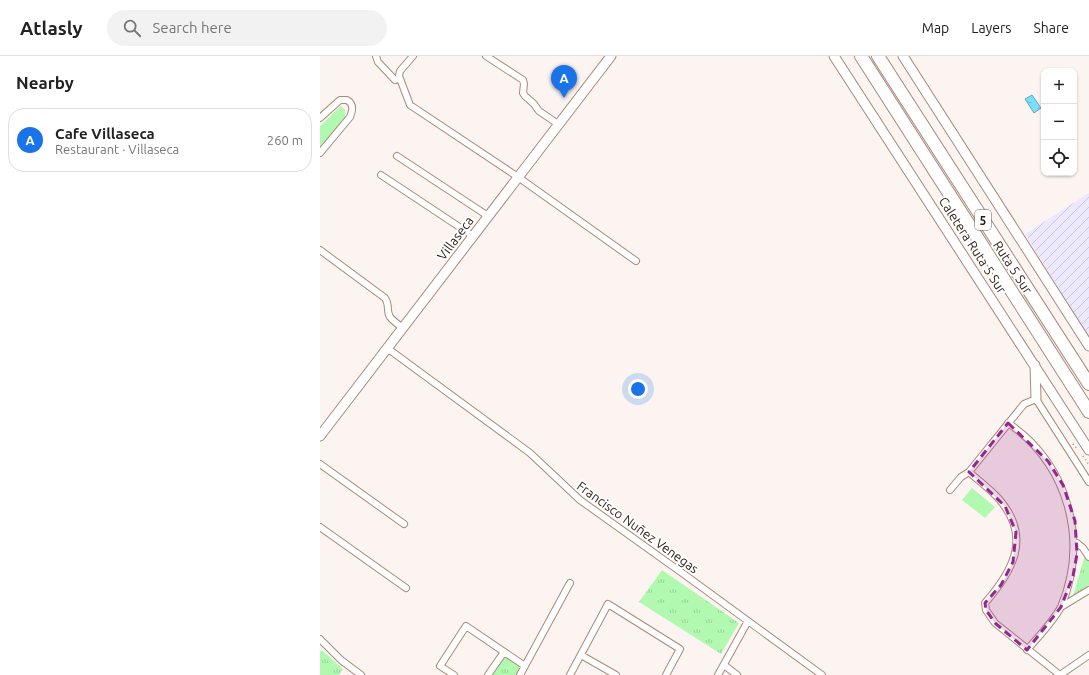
<!DOCTYPE html>
<html lang="en">
<head>
<meta charset="utf-8">
<style>
	body { margin:0; font-family:Ubuntu,sans-serif; background:#f2f2f2; color:#222 }
	.controls { position:absolute; right:12px; top:12px; display:grid; overflow:hidden; border-radius:8px; box-shadow:0 1px 3px #0004 }
	.controls button { width:36px; height:36px; display:grid; place-items:center; padding:0; border:0; border-bottom:1px solid #e0e0e0; background:#fff; color:#222; font:20px sans-serif }
	.you { position:absolute; left:318px; top:333px; width:14px; height:14px; margin:-10px; border:3px solid #fff; border-radius:50%; background:#1a73e8; box-shadow:0 0 0 6px #1a73e833 }
	.badge { display:grid; place-items:center; width:26px; height:26px; border-radius:50%; background:#1a73e8; color:#fff; font-size:13px; font-weight:700 }
	.pin { position:absolute; translate:-50% -33px; filter:drop-shadow(0 1px 2px #0008) }
	.pin::after { content:''; position:absolute; top:21px; width:14px; height:12px; background:inherit; clip-path:polygon(0 0,100% 0,50% 100%) }
	.list { margin:0; padding:0; list-style:none }
	h2 { display:flex; justify-content:space-between; align-items:center; height:52px; margin:0; padding:0 16px; font-size:17px }
	h2 small { font-size:13px; font-weight:400; color:#767676 }
	.list li { display:grid; grid-template-columns:26px 1fr auto; gap:12px; align-items:center; box-sizing:border-box; height:64px; margin:0 8px 8px; padding:0 8px; border:1px solid #e0e0e0; border-radius:16px }
	.list b { display:block; font-size:15px; white-space:nowrap }
	.list p { margin:0; font-size:13px; white-space:nowrap; color:#767676 }
	.list em { font-size:13px; font-style:normal; color:#767676 }
	.icon { flex:none; width:22px; height:22px; fill:none; stroke:currentColor; stroke-width:2; stroke-linecap:round; stroke-linejoin:round }
	.map { position:relative; flex:none; width:769px; height:619px; overflow:hidden }
	header { display:flex; align-items:center; gap:24px; box-sizing:border-box; height:56px; padding:0 20px; background:#fff; border-bottom:1px solid #e0e0e0 }
	header strong { font-size:19px }
	nav { display:flex; gap:22px; margin-inline-start:auto; font-size:14px }
	.search { width:280px; height:36px; background:#f2f2f2; display:flex; align-items:center; gap:10px; box-sizing:border-box; padding:0 14px; border-radius:22px; color:#767676; font-size:15px }
	main { display:flex }
	aside { flex:1; background:#fff }
	.map>svg:first-child { display:block }
	.industrial { fill:url(#industrial-furrows) }
	.grass { fill:#b1f8b0 }
	.park { fill:url(#park-tufts) }
	.water { fill:url(#water-ripples); stroke:#62a4b9 }
	.lines { fill:none; stroke-linecap:round; stroke-linejoin:round }
	.street-casing { stroke:#ab8979; stroke-width:8 }
	.secondary-casing { stroke:#ab8979; stroke-width:11 }
	.highway-casing { stroke:#ab8979; stroke-width:14 }
	.path { stroke:#998f8a; stroke-width:1.5; stroke-dasharray:1 3; stroke-linecap:butt }
	.street { stroke:#fff; stroke-width:6 }
	.secondary { stroke:#fff; stroke-width:9 }
	.highway { stroke:#fff; stroke-width:12 }
	.marked { fill:#94298b; fill-opacity:0.2; stroke:#94298b; stroke-width:3; stroke-dasharray:8 5; stroke-linejoin:round }
	.labels { text-anchor:middle; dominant-baseline:central; stroke-width:4; stroke-linejoin:round; paint-order:stroke }
	.shield { fill:#fff; stroke:#685f5b; stroke-width:1 }
	.shield-label { font-size:12px; font-weight:bold; fill:#281b15 }
	.street-label { font-size:13px; fill:#281b15; stroke:#fff }
</style>
</head>
<body>
<header>
<strong>Atlasly</strong>
<div class="search"><svg class="icon" aria-label="search" viewBox="0 0 24 24"><circle cx="10" cy="10" r="6"/><path d="M15 15l6 6"/></svg>Search here</div>
<nav><a>Map</a><a>Layers</a><a>Share</a></nav>
</header>
<main>
<aside>
<h2>Nearby<small></small></h2>
<ul class="list">
<li><span class="badge">A</span><div><b>Cafe Villaseca</b><p>Restaurant · Villaseca</p></div><em>260 m</em></li>
</ul>
</aside>
<div class="map">
<svg width="769" height="619" viewBox="0 0 769 619">
	<defs>
		<pattern id="industrial-furrows" width="10" height="10" patternUnits="userSpaceOnUse"><rect width="10" height="10" fill="#ece8ff"/><path d="M-1 1l2-2M0 10L10 0M9 11l2-2" fill="none" stroke="#cac6da"/></pattern>
		<pattern id="park-tufts" width="24" height="20" patternUnits="userSpaceOnUse"><rect width="24" height="20" fill="#b1f8b0"/><path d="M3 7l-1-3M5 7V3M7 7l1-3M15 17l-1-3M17 17v-4M19 17l1-3" fill="none" stroke="#98d496"/></pattern>
		<pattern id="water-ripples" width="26" height="14" patternUnits="userSpaceOnUse"><rect width="26" height="14" fill="#7bdfff"/><path d="M2 4q2-2 4 0t4 0M15 11q2-2 4 0t4 0" fill="none" stroke="#6abfda"/></pattern>
	</defs>
	<rect width="100%" height="100%" fill="#fcf4f0"/>
	<!-- industrial -->
	<path class="industrial" d="M769 137V280L705 178Z"/>
	<!-- grass -->
	<path class="grass" d="M21 50 25 54V62L0 93V70Z
		M652 432 675 451 665 462 642 444Z"/>
	<!-- park -->
	<path class="park" d="M765 499 769 505V529L753 540Z
		M342 514 419 567 401 598 319 546Z
		M2 594 23 613 19 619H0V596Z
		M183 601H186L199 610 200 613 197 619H171Z"/>
	<!-- water -->
	<path class="water" d="M712 39 721 52 714 57 705 43Z"/>
	<g class="lines">
		<!-- street casing -->
		<g class="street-casing">
			<path id="street" d="M56 0 58 6 75 24
				M93 0 80 15 79 20 90 49 198 121 316 205
				M166 0 203 24 204 28 203 37 205 40 214 48 219 55 238 68
				M0 62 20 44H27C34 48 33 54 30 61L0 97
				M77 100 168 160
				M61 119 153 180
				M0 194 65 242C70 249 66 255 70 261 73 265 79 269 83 272
				M67 292 210 397 260 444 365 519 502 619
				M688 367C748 408 769 484 741 551 732 567 719 580 707 594
				M0 408 84 468
				M649 416C659 425 670 433 679 443 712 481 693 515 665 547L666 554 675 567 740 619
				M630 434 641 421 649 416 704 348 716 343 769 426
				M0 471 86 532
				M757 487 763 492 769 501
				M741 551 769 534
				M0 583 21 604 41 619
				M261 599 296 619
				M404 609 417 619
				M134 619 120 610 146 570 205 610
				M168 619 184 596
				M200 619 250 527
				M250 619 288 548 360 593 346 619
				M398 619 428 565
				M740 619 769 599"/>
		</g>
		<!-- secondary casing -->
		<g class="secondary-casing">
			<path id="secondary" d="M514 0 769 394
				M583 0 769 290
				M715 309 716 343
				M0 380 291 0"/>
		</g>
		<!-- highway casing -->
		<g class="highway-casing">
			<path id="highway" d="M541 0 769 356
				M558 0 769 328"/>
		</g>
		<!-- path -->
		<path class="path" d="M753 388 758 394
			M763 400 769 409"/>
		<!-- street -->
		<use href="#street" class="street"/>
		<!-- secondary -->
		<use href="#secondary" class="secondary"/>
		<!-- highway -->
		<use href="#highway" class="highway"/>
	</g>
	<!-- marked area -->
	<path class="marked" d="M688 367 728 405 743 429 755 465 757 498 753 520 741 551 707 594 675 567 666 554 665 547 681 529 693 506 696 476 685 450 649 416Z"/>
	<g class="labels">
		<!-- shield labels -->
		<rect class="shield" x="655" y="154" width="16" height="20" rx="3"/>
		<g class="shield-label">
			<text x="663" y="164">5</text>
		</g>
		<!-- street labels -->
		<g class="street-label">
			<text transform="translate(135 182) rotate(-53)">Villaseca</text>
			<text transform="translate(653 189) rotate(57)">Caletera Ruta 5 Sur</text>
			<text transform="translate(693 211) rotate(57)">Ruta 5 Sur</text>
			<text transform="translate(318 471) rotate(36)">Francisco Nuñez Venegas</text>
		</g>
	</g>
</svg>
<div class="controls">
<button>+</button>
<button>−</button>
<button><svg class="icon" aria-label="locate" viewBox="0 0 24 24"><circle cx="12" cy="12" r="6"/><path d="M12 2v4M12 18v4M2 12h4M18 12h4"/></svg></button>
</div>
<div class="you"></div>
<div class="pin badge" style="left:244px;top:42px">A</div>
</div>
</main>
</body>
</html>
